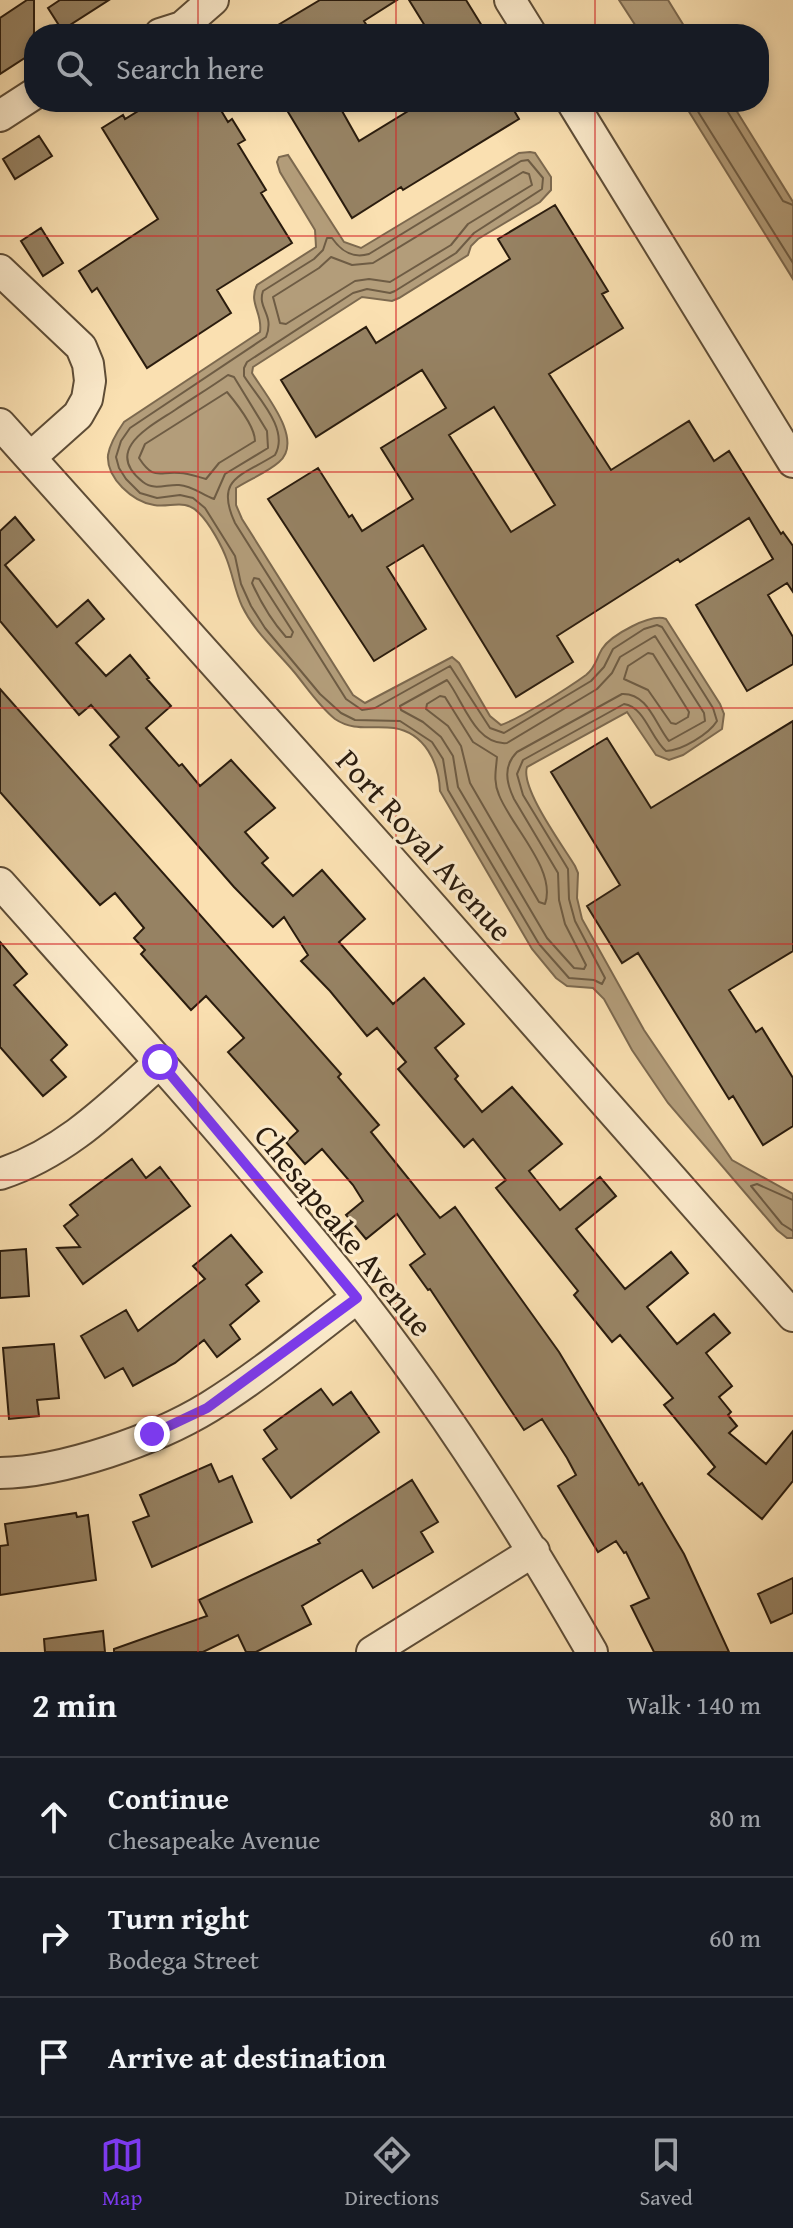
<!DOCTYPE html>
<html lang="en">
<head>
<meta charset="utf-8">
<style>
	body { margin:0; font-family:"Gentium Book Plus",serif; background:#242831; color:#f1f3f6 }
	.stop { position:absolute; width:24px; height:24px; margin:-18px; border:6px solid #7c3aed; border-radius:50%; background:#fff }
	.stop.end { background:#7c3aed; border-color:#fff; box-shadow:0 2px 8px #0008 }
	.list { margin:0; padding:0; list-style:none }
	h2 { display:flex; justify-content:space-between; align-items:center; height:104px; margin:0; padding:0 32px; font-size:34px }
	h2 small { font-size:26px; font-weight:400; color:#9ea1a6 }
	.list li { display:grid; grid-template-columns:52px 1fr auto; gap:24px; align-items:center; box-sizing:border-box; height:120px; padding:0 32px; border-top:2px solid #363941 }
	.list b { display:block; font-size:30px; white-space:nowrap }
	.list p { margin:0; font-size:26px; white-space:nowrap; color:#9ea1a6 }
	.list em { font-size:26px; font-style:normal; color:#9ea1a6 }
	.icon { flex:none; width:44px; height:44px; fill:none; stroke:currentColor; stroke-width:2; stroke-linecap:round; stroke-linejoin:round }
	.map { position:relative; flex:none; width:793px; height:1652px; overflow:hidden }
	.search { position:absolute; background:#171b24; box-shadow:0 4px 12px #0003; left:24px; right:24px; top:24px; height:88px; display:flex; align-items:center; gap:20px; box-sizing:border-box; padding:0 28px; border-radius:32px; color:#9ea1a6; font-size:30px }
	.sheet { height:464px; background:#171b24 }
	nav { display:flex; justify-content:space-around; align-items:center; box-sizing:border-box; height:112px; border-top:2px solid #363941; background:#171b24; font-size:22px; color:#9ea1a6 }
	nav a { display:grid; justify-items:center; gap:4px }
	nav .on { color:#7c3aed }
	.map>svg:first-child { display:block }
	.water { fill:#b39d7a; stroke:#7c694f; stroke-width:2 }
	.lines { fill:none; stroke-linecap:round; stroke-linejoin:round }
	.shore { stroke:#6e5c44; stroke-width:2 }
	.building { fill:#968263; stroke:#2a1c0e; stroke-width:2; fill-rule:evenodd }
	.street-casing { stroke:#5e4d37; stroke-width:34 }
	.street { stroke:#fcebcc; stroke-width:30 }
	.route { stroke:#7c3aed; stroke-width:10 }
	.grid { fill:none; stroke:#d62828; stroke-width:2; stroke-opacity:0.55 }
	.labels { text-anchor:middle; dominant-baseline:central; stroke-width:6; stroke-linejoin:round; paint-order:stroke }
	.street-label { font-size:32px; fill:#2a1c0e; stroke:#fcebcc }
</style>
</head>
<body>
<div class="map">
<svg width="793" height="1652" viewBox="0 0 793 1652">
	<rect width="100%" height="100%" fill="#fae0b1"/>
	<filter id="stains"><feTurbulence type="fractalNoise" baseFrequency=".0025" numOctaves="4"/><feColorMatrix values="0 0 0 0 .2 0 0 0 0 .09 0 0 0 0 .02 0 0 0 .5 -.17"/></filter>
	<radialGradient id="worn" r=".72"><stop offset=".6" stop-color="#630" stop-opacity="0"/><stop offset="1" stop-color="#630" stop-opacity=".3"/></radialGradient>
	<!-- water -->
	<path class="water" d="M619 0H668L689 34H641Z
		M683 102H731L793 202V279Z
		M530 152 535 153 551 177V190L540 202 478 239 471 246 468 255 399 298 392 301 362 297 253 367 252 373C264 393 305 440 279 462 268 472 250 479 236 488V505L242 519 353 695 365 703 452 657 459 663 490 716 501 725C521 718 568 688 586 675 596 667 596 659 602 649 611 635 651 613 666 619L720 704 724 714 722 729 683 755 669 760 656 755 627 712 527 767C520 788 563 846 575 866L578 873 577 898 582 919 644 1030 732 1160 793 1194V1238H787L777 1230 668 1103 632 1050 604 999 593 988 567 986 556 978 532 949 440 791C439 763 425 733 394 728 373 725 354 732 335 719 319 706 308 689 295 673 277 651 255 633 242 606 235 591 233 576 227 560 222 546 210 524 199 513 185 498 170 508 154 505 133 502 106 478 108 455 110 443 117 432 124 422L260 332C263 313 248 303 257 285L316 247 315 230 280 172 277 162 279 157 288 155 344 242 361 248 519 153Z"/>
	<g class="lines">
		<!-- shore -->
		<path class="shore" d="M692 102 793 263
			M725 102 726 109 783 201 793 205
			M528 160 543 178 542 189 474 233 456 253 395 291 390 293 367 289 353 293 247 362 244 368V376C257 397 290 429 275 455 242 476 214 478 235 523L346 699 362 710 375 708 450 666 490 728 504 733 591 681 604 667 613 649 644 629 657 625 662 627 713 708 717 721C709 734 681 751 666 751 651 739 645 707 624 704L523 760 517 774 523 795 568 869 569 899 575 921 605 978 602 984 594 980 569 978 539 944 448 790 443 759 432 742 400 721 355 720 341 713 320 694 265 628 251 606 241 584 235 556 205 508 193 498 180 495 157 498 140 493 126 479 119 468 116 457 121 441 130 428 266 337C275 314 257 309 263 291L314 259 323 250 327 238H332C341 251 352 259 369 254L521 161Z
			M523 172 529 174 532 185 468 224 451 245 390 282 369 279 355 281 286 324 280 323 273 297 319 268 331 257 352 265 373 263Z
			M228 375 234 377 267 431 268 448 225 474 214 499C202 495 193 486 179 485 167 484 154 491 143 482 102 450 151 426 175 410 193 398 211 387 228 375Z
			M227 392C237 404 255 426 255 441L219 463 206 479C198 477 188 473 180 473 158 471 154 481 139 458L145 444Z
			M254 578 259 579 293 632 291 637H286C271 620 261 603 252 583Z
			M655 636 704 713 705 721 669 741C655 724 648 693 622 694L517 752C503 766 506 782 514 799L558 873 559 900 565 924 586 965 584 969 574 968 547 938 458 787 453 756 441 737 423 722 401 710 400 706 447 680C463 700 475 746 507 743L597 689 612 673 620 657Z
			M648 653 653 654 689 712 688 717 676 724 671 723 648 690 624 679 628 666Z
			M440 696 445 697 473 742 497 757C496 770 493 781 499 795 511 826 557 870 545 904L539 902 470 783 461 746 448 726 426 709 427 704Z
			M793 1200 757 1184 751 1186 782 1224 793 1231"/>
	</g>
	<!-- building -->
	<path class="building" d="M27 0H34V52L0 74V18Z
		M60 0H109L62 30 48 8Z
		M320 0H397L364 21 372 34H263Z
		M409 0H466L487 34H430Z
		M153 102H216L228 122 232 119 245 140 238 144 266 190 261 193 292 243 217 290 231 313 147 368 97 288 92 292 79 271 158 219 102 128 123 115 125 119Z
		M282 102H337L359 141 423 102H509L519 119 403 190 401 187 352 218Z
		M39 136 52 156 15 179 3 159Z
		M555 205 608 291 602 294 623 328 549 374 611 470 689 421 714 461 729 451 781 534 783 532 793 546V592L787 583 768 595 793 637V664L747 691 696 605 773 559 749 518 680 562 678 559 557 636 573 662 516 697 423 545 387 567 426 629 374 661 268 499 318 468 349 517 352 515 362 531 413 499 381 448 446 408 422 370 316 437 281 380 366 327 376 343 510 259 498 239ZM494 407 555 505 511 532 449 435Z
		M41 228 63 263 43 276 21 241Z
		M15 517 34 540 5 565 57 627 88 600 104 619 76 643 106 676 130 655 149 678 147 679 171 706 146 728 179 766 182 764 200 786 231 760 275 808 245 832 268 858 262 863 293 896 322 870 365 919 339 942 393 1004 424 978 464 1024 435 1048 458 1076 455 1079 482 1112 512 1087 562 1144 529 1171 560 1210 600 1177 616 1196 576 1229 625 1289 671 1252 688 1273 647 1307 677 1344 714 1314 730 1333 706 1353 732 1386 719 1397 731 1412 728 1415 737 1426 729 1433 766 1464 793 1431V1481L762 1519 708 1474 715 1467 664 1405 673 1398 620 1335 612 1342 574 1295 578 1291 496 1188 506 1180 473 1139 464 1147 398 1069 406 1062 377 1028 367 1036 330 991 301 961 308 955 284 917 273 927 234 887 110 745 119 737 91 705 79 715 0 621V531Z
		M0 689 341 1074 338 1077 379 1125 371 1132 440 1218 455 1207 559 1352 639 1485 642 1483 684 1554 729 1652H654L631 1606 649 1598 626 1552 624 1553 616 1541 598 1552 558 1486 576 1475 567 1458 542 1419 524 1430 430 1289 428 1290 410 1265 425 1254 397 1214 366 1239 346 1215 363 1201 353 1185 322 1149 305 1164 286 1142 298 1131 228 1052 244 1038 206 996 191 1010 141 954 145 950 134 938 144 928 115 893 100 905 0 792Z
		M793 721V951L729 990 756 1032 762 1028 793 1078V1126L763 1145 733 1096 729 1099 638 953 622 963 587 906 620 885 551 772 607 738 651 808Z
		M0 942 27 974 14 985 67 1045 51 1060 66 1077 43 1096 0 1047Z
		M132 1159 146 1178 160 1167 190 1206 83 1284 57 1248 80 1247 64 1226 78 1215 70 1205Z
		M231 1235 262 1272 246 1285 259 1301 230 1325 240 1339 217 1357 204 1340 175 1363 133 1386 123 1368 105 1378 81 1336 126 1310 138 1331 205 1279 193 1266Z
		M26 1249 29 1296 0 1298V1251Z
		M54 1344 59 1398 37 1400 39 1416 9 1419 3 1348Z
		M321 1389 333 1405 351 1392 379 1432 291 1498 263 1459 277 1449 264 1430Z
		M211 1464 219 1482 232 1476 252 1522 152 1567 133 1522 149 1516 140 1495Z
		M412 1480 438 1522 421 1532 433 1552 373 1588 362 1570 302 1606 311 1624 256 1652H246L238 1635 203 1652H114V1649L207 1616 199 1600 320 1543 318 1540Z
		M76 1513 77 1517 88 1515 96 1580 0 1595V1546L8 1545 5 1524Z
		M793 1578V1613L771 1623 758 1594Z
		M103 1631 105 1652H45L44 1639Z"/>
	<g class="lines">
		<!-- street casing -->
		<g class="street-casing">
			<path id="street" d="M510 0 531 34
				M160 34 182 27 213 0
				M572 102 793 462
				M0 116 34 94
				M0 270 81 347 88 364 90 381 87 399 78 415 31 457
				M0 424 391 860 793 1316
				M0 883C115 1012 232 1141 340 1275 435 1393 517 1521 592 1652
				M0 1174C65 1153 110 1107 160 1062
				M0 1473C63 1472 155 1440 209 1407 261 1375 308 1335 357 1298
				M372 1652 534 1551"/>
		</g>
		<!-- street -->
		<use href="#street" class="street"/>
	</g>
	<g class="lines">
		<!-- route -->
		<path class="route" d="M152 1434 207 1408 357 1298 160 1062"/>
	</g>
	<!-- grid -->
	<path class="grid" d="M198 0V34M396 0V34M595 0V34M198 102V1652M396 102V1652M595 102V1652M0 236H793M0 472H793M0 708H793M0 944H793M0 1180H793M0 1416H793"/>
	<g class="labels">
		<!-- street labels -->
		<g class="street-label">
			<text transform="translate(425 845) rotate(48)">Port Royal Avenue</text>
			<text transform="translate(344 1230) rotate(51)">Chesapeake Avenue</text>
		</g>
	</g>
	<rect width="100%" height="100%" filter="url(#stains)"/>
	<rect width="100%" height="100%" fill="url(#worn)"/>
</svg>
<div class="stop" style="left:160px;top:1062px"></div>
<div class="stop end" style="left:152px;top:1434px"></div>
<div class="search"><svg class="icon" aria-label="search" viewBox="0 0 24 24"><circle cx="10" cy="10" r="6"/><path d="M15 15l6 6"/></svg>Search here</div>
</div>
<section class="sheet">
<h2>2 min<small>Walk · 140 m</small></h2>
<ul class="list">
<li><svg class="icon" aria-label="ahead" viewBox="0 0 24 24"><path d="M12 20V5M6 11l6-6 6 6"/></svg><div><b>Continue</b><p>Chesapeake Avenue</p></div><em>80 m</em></li>
<li><svg class="icon" aria-label="right" viewBox="0 0 24 24"><path d="M7 20v-9h11M14 6l5 5-5 5"/></svg><div><b>Turn right</b><p>Bodega Street</p></div><em>60 m</em></li>
<li><svg class="icon" aria-label="arrive" viewBox="0 0 24 24"><path d="M6 21V4h12l-3 4 3 4H6"/></svg><div><b>Arrive at destination</b></div></li>
</ul>
</section>
<nav>
<a class="on"><svg class="icon" aria-label="map" viewBox="0 0 24 24"><path d="M3 6l6-2 6 2 6-2v14l-6 2-6-2-6 2zM9 4v14M15 6v14"/></svg>Map</a>
<a><svg class="icon" aria-label="directions" viewBox="0 0 24 24"><path d="M12 3l9 9-9 9-9-9zM9 14v-3h6M13 9l2 2-2 2"/></svg>Directions</a>
<a><svg class="icon" aria-label="saved" viewBox="0 0 24 24"><path d="M7 4h10v16l-5-4-5 4z"/></svg>Saved</a>
</nav>
</body>
</html>
